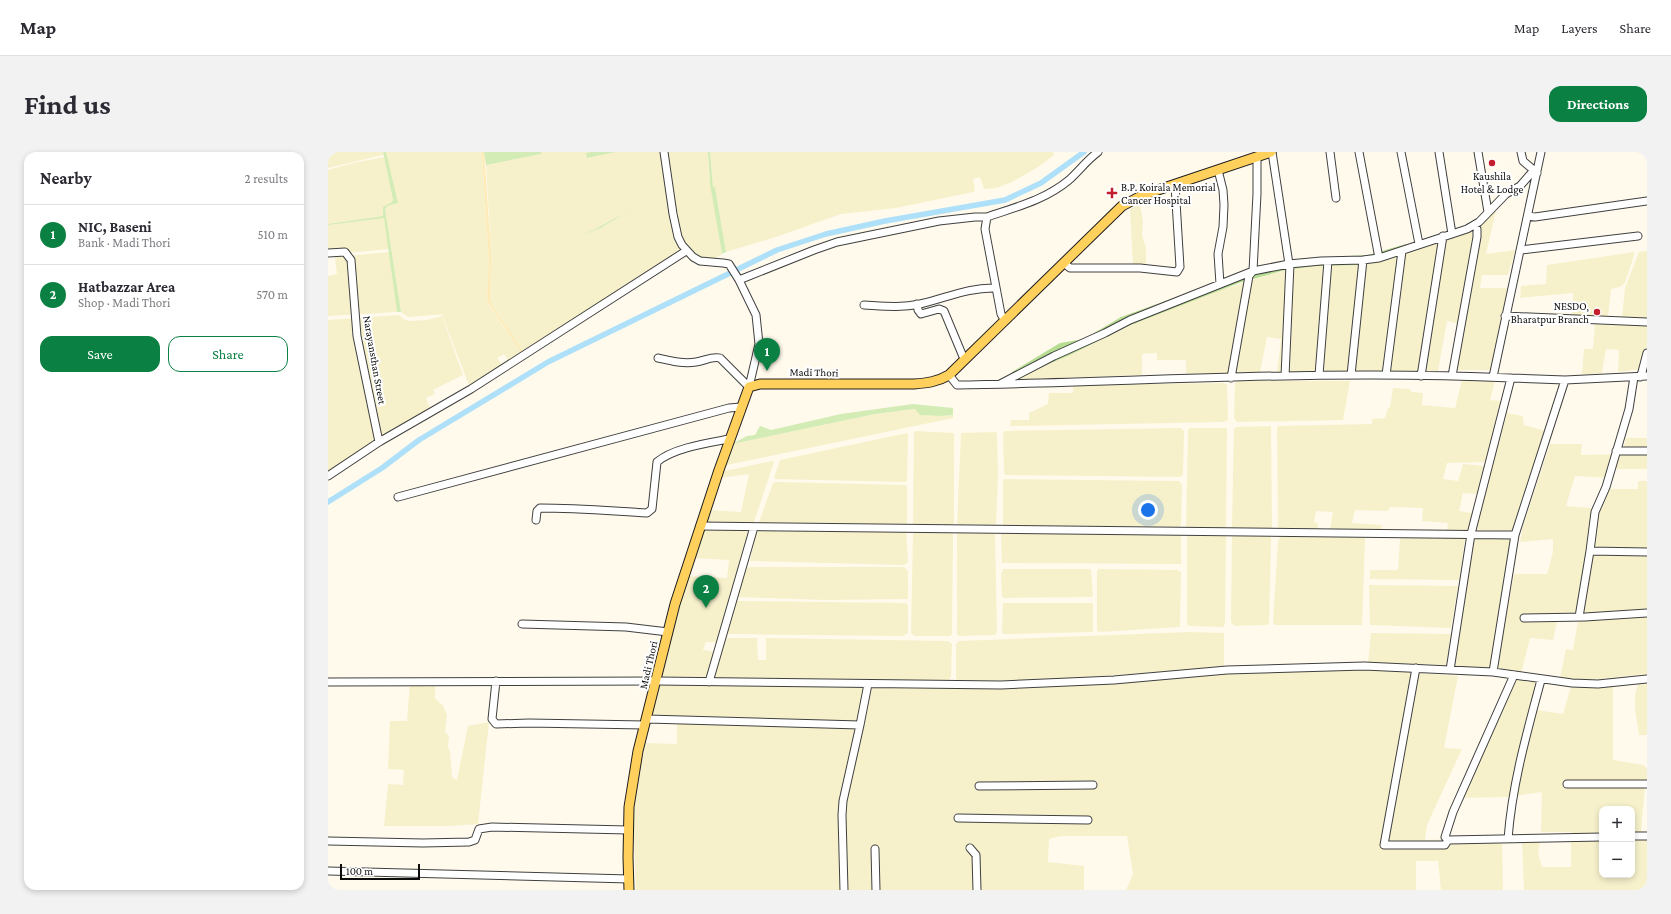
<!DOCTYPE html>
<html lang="en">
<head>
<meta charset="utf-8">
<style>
	body { margin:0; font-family:"Crimson Pro",serif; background:#f2f2f3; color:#2b2b33 }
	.controls { position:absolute; right:12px; bottom:12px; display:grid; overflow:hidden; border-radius:8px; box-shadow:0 2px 6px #0003 }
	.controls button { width:36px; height:36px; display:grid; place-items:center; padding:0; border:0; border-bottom:1px solid #e1e1e2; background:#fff; color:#2b2b33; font:20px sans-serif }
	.scale { position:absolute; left:12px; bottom:10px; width:80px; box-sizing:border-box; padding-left:4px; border:2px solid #0d0d0d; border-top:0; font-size:11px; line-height:14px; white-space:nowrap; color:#0d0d0d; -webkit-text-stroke:3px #fff; paint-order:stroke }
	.you { position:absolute; left:820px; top:358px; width:14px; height:14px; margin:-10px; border:3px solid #fff; border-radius:50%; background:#1a73e8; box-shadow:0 0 0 6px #1a73e833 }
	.badge { display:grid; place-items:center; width:26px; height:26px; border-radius:50%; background:#0b8043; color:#fff; font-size:13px; font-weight:700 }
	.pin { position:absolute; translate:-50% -33px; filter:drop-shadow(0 1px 2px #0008) }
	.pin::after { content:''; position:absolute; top:21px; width:14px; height:12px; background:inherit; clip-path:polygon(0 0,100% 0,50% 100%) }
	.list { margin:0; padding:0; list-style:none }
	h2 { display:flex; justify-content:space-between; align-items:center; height:52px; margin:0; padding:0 16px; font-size:17px }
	h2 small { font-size:13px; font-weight:400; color:#7c7c81 }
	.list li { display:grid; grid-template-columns:26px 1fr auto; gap:12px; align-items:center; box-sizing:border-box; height:60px; padding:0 16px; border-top:1px solid #e1e1e2 }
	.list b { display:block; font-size:15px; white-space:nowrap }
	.list p { margin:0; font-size:13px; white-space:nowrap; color:#7c7c81 }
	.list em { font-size:13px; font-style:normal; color:#7c7c81 }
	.actions { display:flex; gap:8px; padding:12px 16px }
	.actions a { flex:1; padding:9px 0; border:1px solid #0b8043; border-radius:12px; text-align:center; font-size:14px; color:#0b8043 }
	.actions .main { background:#0b8043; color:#fff }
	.map { position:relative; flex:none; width:1319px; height:738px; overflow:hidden; border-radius:12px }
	header { display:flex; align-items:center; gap:24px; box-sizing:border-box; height:56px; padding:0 20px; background:#fff; border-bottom:1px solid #e1e1e2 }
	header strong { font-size:19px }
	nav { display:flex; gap:22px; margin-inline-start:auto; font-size:14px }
	.intro { display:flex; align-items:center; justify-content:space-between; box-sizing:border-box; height:96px; padding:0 24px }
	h1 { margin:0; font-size:28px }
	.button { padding:10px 18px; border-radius:12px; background:#0b8043; color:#fff; font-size:14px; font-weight:700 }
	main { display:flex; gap:24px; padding:0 24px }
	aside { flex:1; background:#fff; border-radius:12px; box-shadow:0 2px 6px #0003 }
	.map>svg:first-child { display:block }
	.farmland { fill:#f6f1cb; fill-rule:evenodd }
	.green { fill:#d3ebb4 }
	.forest { fill:#b7dd92 }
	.sand { fill:#fdeab6 }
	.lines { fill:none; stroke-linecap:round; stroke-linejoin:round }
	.canal { stroke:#aee0f9; stroke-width:5.5 }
	.minor-casing { stroke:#404040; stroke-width:9 }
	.major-casing { stroke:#1e1e1e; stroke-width:11 }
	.minor { stroke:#fff; stroke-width:7 }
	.major { stroke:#ffd05c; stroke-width:9 }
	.poi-dot { fill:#c31e2d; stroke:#fff; stroke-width:1.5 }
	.labels { text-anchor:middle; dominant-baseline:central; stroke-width:4; stroke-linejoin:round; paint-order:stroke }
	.poi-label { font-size:11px; fill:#0d0d0d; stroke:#fff }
	.street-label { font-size:11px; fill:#0d0d0d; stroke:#fff }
</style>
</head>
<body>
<header>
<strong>Map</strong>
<nav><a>Map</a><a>Layers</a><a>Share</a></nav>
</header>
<div class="intro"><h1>Find us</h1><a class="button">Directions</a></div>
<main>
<aside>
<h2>Nearby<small>2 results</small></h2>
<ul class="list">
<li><span class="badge">1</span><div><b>NIC, Baseni</b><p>Bank · Madi Thori</p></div><em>510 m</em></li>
<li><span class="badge">2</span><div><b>Hatbazzar Area</b><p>Shop · Madi Thori</p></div><em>570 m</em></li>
</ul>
<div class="actions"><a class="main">Save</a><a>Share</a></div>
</aside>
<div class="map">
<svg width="1319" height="738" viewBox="0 0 1319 738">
	<rect width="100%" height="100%" fill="#fffaec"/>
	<!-- farmland -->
	<path class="farmland" d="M0 0H55V3L0 16Z
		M58 0H154L161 110 159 147 162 155 194 202 182 210 176 202 169 206 175 214 142 236 114 163 117 162 80 165 73 160 57 57 59 54 69 51Z
		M213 0H264L259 1V6L288 0H333L342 65 348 88 353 99 196 201 164 154 162 147 163 102 158 13 213 2ZM305 60 289 66 271 77 251 84 268 77 287 66Z
		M339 0H380L381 22 394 102 384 108 368 104 358 94 354 85 344 38Z
		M382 0H725L726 3 710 15 684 30 668 36 656 37 652 25 645 27 647 39 645 40 568 56 513 62 448 85 398 100 387 35H385Z
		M56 5 65 48 64 50 55 56V64L0 72V18L25 11Z
		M812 52 815 70 814 83 818 96V113H805L802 57Z
		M1168 59 1158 102 1187 98 1180 123H1154L1152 136H1180L1163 218H1122L1129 171 1119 169 1110 219 949 221 953 187 939 185 932 220 858 224V208H829V201L814 202V223L681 228 742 203 800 174 883 141 957 118 987 114 1028 113 1088 96 1144 77Z
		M56 65 61 97 0 103V73Z
		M1319 99V169L1294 166 1297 136 1311 100Z
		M61 100 69 160 0 164V124L9 122 7 105Z
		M1307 100 1297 131 1292 135 1283 137 1280 165H1244L1245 141 1192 146 1193 134 1218 132 1219 113Z
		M71 163 77 168 83 169 99 168 114 164 135 223 105 238 107 242 98 246 103 259 0 322V168Z
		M1291 168 1319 170V194L1314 217 1290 220 1291 198 1278 197 1274 221 1254 223 1256 197H1265L1267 172 1290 173Z
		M1134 228 1167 229 1162 248 1173 249 1157 310 1119 311 1115 327 1130 329 1135 312 1157 314 1149 342 1135 341 1131 359 1144 361 1140 378H1119L1120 371 1094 369 1095 356 1062 355 1060 359 1027 358 1024 371 1054 373 1053 378H1002L1005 360 988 359 986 370 990 372V378H951L950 375 949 276 950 274 1044 272V267L1057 266 1060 256 1062 255 1065 236 1082 237 1083 240 1095 241 1094 253 1127 256Z
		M910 229H1022L1015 268 909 270 906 266 907 231Z
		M896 231 899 233 900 268 895 270 682 274 683 268H701V261L720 252 721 241H745V233Z
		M588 257 592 263 612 264 625 263V266L399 313 397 311 404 292 547 262Z
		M1179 261 1195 264 1196 273 1218 279 1184 379 1147 378Z
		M943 274 944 377H906L904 374 906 277 908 275Z
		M853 276 856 279 855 323 852 325 678 323 676 321 675 282 677 279Z
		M862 276H899L898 375 896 377 858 376 860 278Z
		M588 279 626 281V371L623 374 585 373V372L586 280Z
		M667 280 669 281 670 322 668 374H631L629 373 633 281Z
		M579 281 580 283 579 329 577 330 447 327 446 326 452 308Z
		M1298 286H1319V317H1286L1283 326 1247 324 1238 354 1274 357 1278 337H1310V329H1319V522L1263 528H1245L1232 526 1238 497 1245 498 1250 469H1229L1225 488 1202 486 1193 522 1171 518 1169 515 1186 422H1219L1225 400V387L1192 390 1195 374 1222 292H1254L1253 303 1294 302Z
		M445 309 446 310 425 373 381 372 379 370 381 358 413 360 421 322 392 326 396 319Z
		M677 327 851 329 854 333 853 373 851 375 675 374V328Z
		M448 330 578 333 579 335V371L578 373H432L431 370 445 331Z
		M374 377H421L422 381 389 490H378L375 498 387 500 380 525H335L334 522 360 424 399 426 401 408 365 406Z
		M431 379H578L580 410 576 413 422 409 428 380Z
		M587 379 624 380 625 382 624 482 622 484H587L583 481 585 381Z
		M631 380H667L669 480 667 483 631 484 629 482V381Z
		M675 380 853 381V412L674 411 673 381Z
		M861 382 896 383 898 385 897 471 896 475 861 474 859 472V385Z
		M906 383 942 384 943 387 941 472 937 473 906 474 903 470 904 385Z
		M953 384 1034 385 1037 387 1034 473H947L945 470 950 389Z
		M1148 385H1181L1183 387 1164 510 1162 516 1127 515 1125 510 1146 388Z
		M1072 386H1137L1131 428 1042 427V418H1070Z
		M422 415H576L580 419V447L497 448 409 445 418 417Z
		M675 417H762L763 418 765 443 764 445 676 446 674 445 673 422Z
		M771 417 849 418 853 420 852 475 772 480 769 479V419Z
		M1041 433 1130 434 1123 476 1042 473Z
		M409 449 578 451 580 454V481L575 484 401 482 399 480 408 450Z
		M675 451H764L765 452V480L676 482 674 481Z
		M861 480 896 481V513L893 516 712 528 630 529 628 527V492L631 489Z
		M1043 481 1123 482 1118 513 1040 511Z
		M400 486H429L430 508H438V486L620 489 624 492 623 524 621 528 617 529 387 526 386 525 395 488Z
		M994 518H1048L1130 524 1116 596 1134 597 1099 673 1097 688 1174 686 1175 738H1113L1110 709H1088V738H798L805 722 799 684H733L721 687 720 710 756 714V738H308L305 667 311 620 318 591 349 592V571L323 569 331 533 574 535Z
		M1185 527 1209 530 1202 557 1235 562 1243 534 1264 536 1285 534V608L1316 613 1319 617V634H1317L1313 679 1319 680V738H1196L1194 686 1213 685 1210 701 1214 715H1243V680H1213L1214 640 1179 645 1134 646ZM1274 657H1304V723H1274Z
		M1319 530V583H1311L1307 557V543L1310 531Z
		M82 532 107 533V546L115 554 119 563 117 580 121 584 120 595 122 600 124 625 129 628 140 574 161 570 150 672 121 674H56L60 632 75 633 76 618 60 617 62 569H79Z"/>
	<!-- green -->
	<path class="green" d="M55 0H58L70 51 59 54 57 57 73 160H69L56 66 0 73V72L55 64V55L64 50 65 48Z
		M156 0H213V2L158 13Z
		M264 0H288L259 6 258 1Z
		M380 0H382L385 35H387L398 100 394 102 382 32Z
		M305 60 289 66 271 77 251 84 268 77 287 66Z
		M585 252 625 256V263L612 264 592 263 587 257 547 262 404 292 419 284 427 283 432 274 443 278 513 262Z"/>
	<!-- forest -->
	<path class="forest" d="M1078 92 1088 96 1050 110 1028 113 987 114 957 118 911 131 800 174 742 203 681 228 684 220 732 191 756 187 793 165 923 118 969 107 1040 103Z"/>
	<!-- sand -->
	<path class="sand" d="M154 0H156L163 102 162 147 164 154 196 201 194 202 162 154 159 147 161 110Z"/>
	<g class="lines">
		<!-- canal -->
		<path class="canal" d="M0 350 54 316 91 288 220 210 449 98 498 82 557 69 677 48 713 31 756 0"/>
		<!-- minor casing -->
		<g class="minor-casing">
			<path id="minor" d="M336 0 345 62 350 85 354 93 365 105 372 109 395 111 401 112 411 128 428 163 431 192 421 235
				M944 0 961 112
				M1002 0 1008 46
				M1031 0 1051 106
				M1073 0 1091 92
				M1111 0 1124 82
				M1150 0 1160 60
				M1193 0 1195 9 1209 21
				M890 18 895 38 896 53 895 75 890 102 892 132
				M1200 64 1207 65 1319 49
				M1193 98 1310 84
				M0 101 17 100 23 108 29 184 51 290
				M736 111 742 116H812L849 120 852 115 847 33
				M411 128 486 98 509 90 611 69 647 65H659
				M589 152 590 158 593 162 611 157 616 159 636 207
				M536 153C555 154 573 156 592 152 618 146 641 135 668 136
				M1177 164 1319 170
				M677 169 673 162 657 77 659 65C688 55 717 48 741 28 751 19 759 8 770 0
				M330 206C343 209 355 212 368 210 376 209 384 204 392 206L421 235
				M621 223 629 233C813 230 998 217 1183 226
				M991 223 1000 109
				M1023 223 1035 108
				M1058 223 1074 99
				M957 224 962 112
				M1093 224 1115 84
				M1124 224 1149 85V77L1146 73
				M1165 225 1213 0
				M1306 225 1301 257 1278 335 1267 360 1262 399 1319 400
				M1312 225 1314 220 1319 201
				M903 226 921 124 925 119 929 42V5
				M672 232 726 204 777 181 802 168 925 119 961 112 993 109 1035 108 1051 106 1139 77 1151 70 1178 42 1192 34 1206 18
				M1288 299H1319
				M0 324 51 290 143 237 358 99
				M70 345 401 256 413 255
				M208 368 209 359 212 356C248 356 283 359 319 361L324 357 329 310C345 296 380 291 401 287
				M372 374 1187 383
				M1251 465 1262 399
				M1196 466 1257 465 1319 461
				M194 472 298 475 340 480
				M1088 516 1056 693H1117L1120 688
				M1122 518 1143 382 1183 226 1237 228 1319 224
				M1165 520 1187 383 1237 228
				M1186 523 1125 660 1117 685 1120 688 1274 685
				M168 529 164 567 168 572 201 571 317 573
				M0 530 328 529 673 533 786 528 899 518 1036 514 1165 520 1244 531 1270 532 1319 527
				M381 530 426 375
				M319 567 532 573
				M1239 632H1319
				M651 634 765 633
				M630 666 760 668
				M1304 684H1319
				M1180 687C1184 633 1199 580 1213 528
				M0 689 95 691 141 690 147 688 151 677 164 675 300 678
				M642 696 648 703 649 738
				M547 697 548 738
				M0 719 301 727
				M516 738 514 663 515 649 532 573 540 532"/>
		</g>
		<!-- major casing -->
		<g class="major-casing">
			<path id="major" d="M301 738 300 705 301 655 310 599 347 452 391 318 421 235 432 232H586C599 231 609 230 621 223L794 54 815 43 943 0"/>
		</g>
		<!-- minor -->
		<use href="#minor" class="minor"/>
		<!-- major -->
		<use href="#major" class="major"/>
	</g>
	<!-- markers -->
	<g class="poi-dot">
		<circle cx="1164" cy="11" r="4"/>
		<path d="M782 35h4v4h4v4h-4v4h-4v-4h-4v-4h4z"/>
		<circle cx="1269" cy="160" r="4"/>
	</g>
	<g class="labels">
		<!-- poi labels -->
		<g class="poi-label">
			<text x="1164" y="24">Kaushila<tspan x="1164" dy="13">Hotel &amp; Lodge</tspan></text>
			<text x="793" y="35" text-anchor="start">B.P. Koirala Memorial<tspan x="793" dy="13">Cancer Hospital</tspan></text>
			<text x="1261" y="154" text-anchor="end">NESDO,<tspan x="1261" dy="13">Bharatpur Branch</tspan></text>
		</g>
		<!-- street labels -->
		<g class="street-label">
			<text transform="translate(47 208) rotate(80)">Narayansthan Street</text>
			<text transform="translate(486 220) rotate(1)">Madi Thori</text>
			<text transform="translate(320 513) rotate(-77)">Madi Thori</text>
		</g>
	</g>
</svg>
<div class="controls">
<button>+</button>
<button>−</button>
</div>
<div class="scale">100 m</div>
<div class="you"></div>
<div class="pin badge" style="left:439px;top:219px">1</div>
<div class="pin badge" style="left:378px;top:456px">2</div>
</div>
</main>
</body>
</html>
